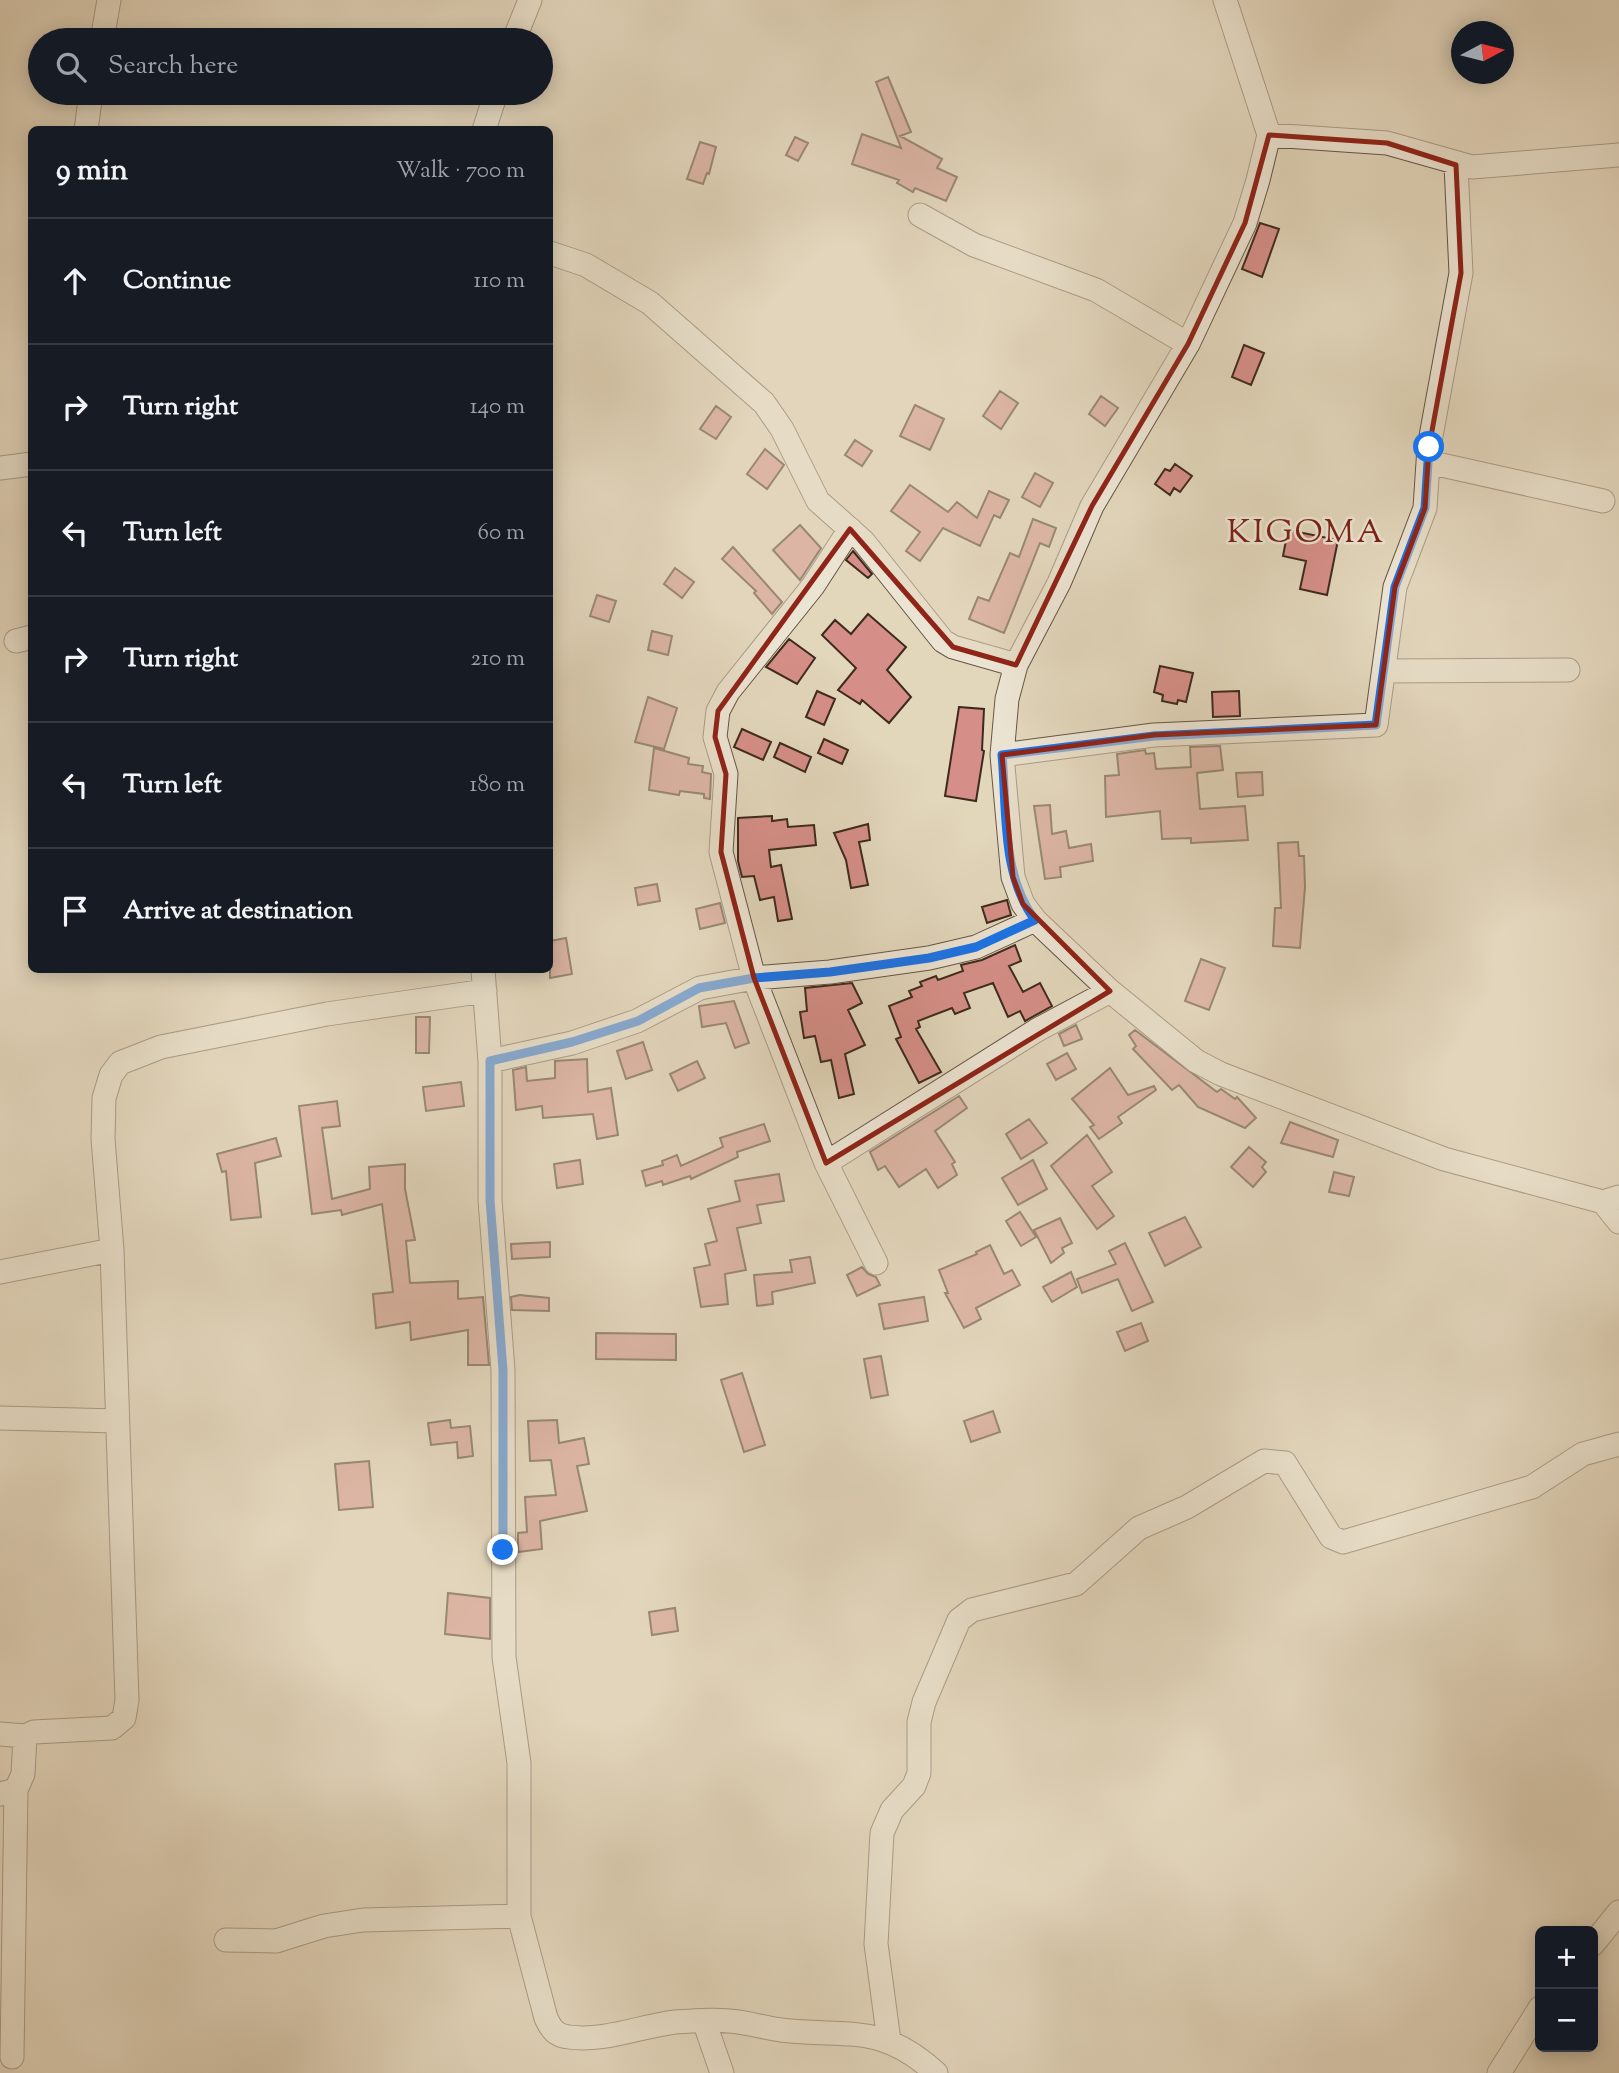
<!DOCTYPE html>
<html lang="en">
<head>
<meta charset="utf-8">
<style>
	body { margin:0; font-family:"Sorts Mill Goudy",serif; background:#242831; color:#f1f3f6 }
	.controls { position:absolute; right:21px; bottom:21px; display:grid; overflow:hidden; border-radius:10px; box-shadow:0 4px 18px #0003 }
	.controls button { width:63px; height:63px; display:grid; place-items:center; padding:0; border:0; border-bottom:2px solid #363941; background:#171b24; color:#f1f3f6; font:35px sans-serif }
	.compass { position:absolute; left:1451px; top:21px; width:63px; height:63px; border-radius:50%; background:#171b24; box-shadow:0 4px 18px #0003; rotate:83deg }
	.stop { position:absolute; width:21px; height:21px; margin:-16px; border:5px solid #1a73e8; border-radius:50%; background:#fff }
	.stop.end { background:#1a73e8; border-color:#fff; box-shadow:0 2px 7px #0008 }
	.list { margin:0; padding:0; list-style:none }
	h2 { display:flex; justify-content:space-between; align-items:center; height:91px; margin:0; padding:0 28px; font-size:30px }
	h2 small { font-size:23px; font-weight:400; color:#9ea1a6 }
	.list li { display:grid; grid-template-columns:46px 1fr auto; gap:21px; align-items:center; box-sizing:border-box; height:126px; padding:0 28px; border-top:2px solid #363941 }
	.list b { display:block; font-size:26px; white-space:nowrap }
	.list em { font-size:23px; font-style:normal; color:#9ea1a6 }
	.icon { flex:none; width:38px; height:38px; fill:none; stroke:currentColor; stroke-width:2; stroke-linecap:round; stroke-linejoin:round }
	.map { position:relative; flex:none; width:1619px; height:2073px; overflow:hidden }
	.search { position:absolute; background:#171b24; box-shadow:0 4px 18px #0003; left:28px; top:28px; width:525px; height:77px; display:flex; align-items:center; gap:18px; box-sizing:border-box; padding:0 24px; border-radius:38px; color:#9ea1a6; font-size:26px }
	.panel { position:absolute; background:#171b24; box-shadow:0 4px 18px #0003; left:28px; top:126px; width:525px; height:847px; border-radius:10px }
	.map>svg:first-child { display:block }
	.building { fill:#d68f88; stroke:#3e2a1d; stroke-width:2 }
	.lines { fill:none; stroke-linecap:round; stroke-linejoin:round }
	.minor-casing { stroke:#675544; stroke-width:25 }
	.minor { stroke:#ece4d3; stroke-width:23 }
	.route { stroke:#1a73e8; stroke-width:9 }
	.marked { fill:none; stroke:#8f2418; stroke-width:5; stroke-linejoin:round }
	.labels { text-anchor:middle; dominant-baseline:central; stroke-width:5; stroke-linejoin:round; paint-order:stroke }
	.quarter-label { font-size:33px; letter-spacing:2px; fill:#7a1f14; stroke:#ece4d3 }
</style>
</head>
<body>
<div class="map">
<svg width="1619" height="2073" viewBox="0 0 1619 2073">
	<rect width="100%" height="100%" fill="#e2d6bb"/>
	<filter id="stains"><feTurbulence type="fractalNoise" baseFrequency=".00286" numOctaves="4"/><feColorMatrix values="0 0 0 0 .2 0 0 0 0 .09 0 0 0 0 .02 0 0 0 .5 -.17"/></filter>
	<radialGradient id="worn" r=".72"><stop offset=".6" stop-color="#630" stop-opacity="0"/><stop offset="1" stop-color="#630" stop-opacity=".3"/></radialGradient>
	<!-- building -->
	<path class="building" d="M888 77 911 132 900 136 942 159 937 168 957 177 946 201 915 188 913 192 897 183 899 180 852 164 862 134 901 148 876 82Z
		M795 137 808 143 798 161 786 155Z
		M700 142 716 147 709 174 707 173 703 184 687 179Z
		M1260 223 1279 229 1262 277 1242 269Z
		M1244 345 1264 353 1251 385 1232 377Z
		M1000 391 1018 403 1001 429 983 416Z
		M1101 396 1118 408 1105 426 1089 414Z
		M915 405 944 419 930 450 900 436Z
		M716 406 731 417 716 439 700 429Z
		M855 440 872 451 862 466 845 455Z
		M765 449 784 465 767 489 747 474Z
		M1175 464 1192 476 1180 492 1174 488 1170 495 1155 484 1165 469 1170 471Z
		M1035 473 1053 483 1040 507 1022 497Z
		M910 485 948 512 957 502 977 518 989 491 1009 500 1000 518 994 515 980 546 943 528 920 561 906 551 920 532 891 511Z
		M1033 519 1056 528 1049 547 1040 543 1004 633 969 619 978 597 989 601 1010 553 1019 557Z
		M800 525 821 548 800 580 773 550Z
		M1288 530 1338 540 1327 595 1300 589 1306 561 1283 556Z
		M733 547 782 602 772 614 754 593 756 591 722 559Z
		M853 551 872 574 868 578 846 560Z
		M675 568 694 582 682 598 664 584Z
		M597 595 616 601 609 622 590 616Z
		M868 614 906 647 887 670 911 697 889 723 862 700 860 704 838 690 856 668 822 635 835 620 851 634Z
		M652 631 672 636 668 655 648 650Z
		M789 639 815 658 797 684 766 667Z
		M1160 666 1193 673 1186 702 1178 700 1177 704 1162 701 1163 695 1154 692Z
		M817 691 835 699 824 725 806 717Z
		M1239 691 1240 716 1213 717 1212 692Z
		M648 697 677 708 664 749 635 742Z
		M959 707 984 709 982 750 984 751 976 801 945 796Z
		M742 729 771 742 763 760 734 747Z
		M824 739 848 750 842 764 818 753Z
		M780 743 811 757 805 772 774 757Z
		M1220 746 1223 770 1197 773 1200 809 1245 806 1248 840 1191 843V838L1162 839 1160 811 1106 817 1105 776 1119 775 1117 754 1145 750 1146 754 1154 753 1156 769 1191 767 1190 747Z
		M654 748 689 758 688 764 703 766 702 772 711 774 710 799 704 798V794L680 791 679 795 649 790Z
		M1262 772 1263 795 1238 797 1236 773Z
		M1050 805 1052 834 1066 831 1069 848 1091 844 1093 861 1060 867 1061 877 1045 879 1034 806Z
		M772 816V821L787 819 788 827 814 825 816 845 769 850 771 867 781 865 792 919 778 921 774 897 760 900 754 876 742 877 738 861V818Z
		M868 824 870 840 859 842 868 885 851 888 846 860 834 833Z
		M1298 842 1299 856H1304L1305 887 1300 948 1273 946 1275 908H1281L1278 843Z
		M657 884 660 901 638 905 635 888Z
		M1007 900 1011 915 987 923 982 907Z
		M720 903 725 923 700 929 696 909Z
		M566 938 572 974 550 978V941Z
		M1015 945 1021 961 1009 966 1023 992 1040 983 1052 1006 1025 1021 1020 1011 1008 1017 993 983 964 993 970 1008 955 1014 952 1008 918 1021 920 1027 916 1029 941 1072 919 1083 896 1039 901 1037 889 1006 912 997 909 991 922 986 920 982 936 976 938 980 963 971 961 965 982 960Z
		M1201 959 1225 968 1209 1010 1185 1001Z
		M852 983 862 1003 848 1010 865 1045 845 1054 854 1094 839 1098 831 1060 821 1062 815 1036 804 1038 800 1012 807 1011 805 988Z
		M734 1001 749 1043 735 1048 726 1023 702 1027 699 1006Z
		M416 1017H430L429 1053H416Z
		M1076 1025 1082 1039 1064 1046 1059 1034Z
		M1135 1030 1217 1092 1221 1089 1235 1099 1237 1097 1256 1118 1245 1128 1198 1107 1179 1085 1172 1090 1133 1049 1136 1046 1129 1035Z
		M643 1042 652 1070 626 1079 617 1051Z
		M1067 1053 1076 1069 1056 1080 1047 1064Z
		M587 1059 588 1092 611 1088 618 1135 597 1139 593 1114 543 1118 542 1106 516 1110 513 1070 526 1067 527 1081 555 1078V1061Z
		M697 1061 705 1078 678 1091 670 1074Z
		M1110 1068 1128 1095 1154 1086 1156 1090 1118 1117 1122 1123 1099 1139 1090 1127 1094 1125 1072 1099Z
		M461 1082 464 1106 426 1111 423 1087Z
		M959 1096 967 1108 935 1131 955 1162 952 1164 957 1175 938 1188 926 1169 899 1187 885 1166 878 1170 870 1152Z
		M337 1101 340 1126 322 1128 332 1199 370 1189 369 1167 405 1164V1189L415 1240 406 1241 410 1283 458 1281V1299L483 1297 489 1365H468V1330L411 1340 410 1322 376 1328 373 1294 393 1292 382 1204 342 1215 341 1210 312 1214 299 1106Z
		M1029 1119 1047 1143 1021 1159 1006 1134Z
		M1290 1122 1338 1140 1333 1157 1281 1143Z
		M764 1124 770 1141 737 1152 738 1157 691 1179 690 1176 663 1185 662 1181 646 1186 642 1171 663 1165 662 1161 677 1155 681 1166 723 1147 720 1138Z
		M1087 1135 1112 1172 1092 1186 1114 1216 1097 1229 1051 1166Z
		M276 1138 281 1156 255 1163 261 1217 231 1220 226 1171 222 1172 217 1154Z
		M1249 1147 1266 1162 1262 1167 1266 1172 1253 1187 1231 1167Z
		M580 1160 583 1184 557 1188 554 1164Z
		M1033 1160 1047 1189 1018 1205 1002 1178Z
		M1334 1172 1354 1177 1349 1196 1329 1192Z
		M779 1174 784 1201 757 1205 761 1223 737 1228 746 1270 725 1274 728 1304 701 1307 694 1268 710 1265 705 1244 717 1241 708 1209 740 1201 735 1181Z
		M1020 1212 1036 1237 1021 1246 1006 1221Z
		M1185 1217 1201 1247 1165 1266 1149 1233Z
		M1060 1218 1072 1243 1062 1248 1064 1253 1051 1263 1034 1230Z
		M550 1242V1257L512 1259 511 1244Z
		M1125 1243 1153 1302 1132 1311 1118 1279 1082 1293 1077 1279 1116 1264 1109 1251Z
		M990 1245 1004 1274 1012 1270 1020 1285 976 1308 981 1319 964 1328 945 1293H948L939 1270 977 1254 976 1252Z
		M810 1257 815 1283 772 1292 773 1304 757 1306 754 1275 792 1272 790 1260Z
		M862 1267 868 1274 876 1277 880 1285 857 1296 847 1275Z
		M1071 1272 1077 1287 1052 1302 1043 1287Z
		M519 1295 549 1298V1311L512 1310 511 1297Z
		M924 1297 928 1321 884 1329 879 1304Z
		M1141 1323 1148 1341 1125 1351 1117 1332Z
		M596 1333 676 1334V1360L596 1359Z
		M881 1356 888 1395 871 1398 864 1359Z
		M742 1373 765 1445 744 1452 721 1380Z
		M993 1411 1000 1432 971 1442 964 1421Z
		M450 1420 451 1428 470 1426 473 1456 458 1458 457 1442 431 1445 428 1423Z
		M557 1420 559 1443 584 1438 589 1464 577 1466 587 1511 540 1521 542 1549 518 1552V1533L527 1532 525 1497 556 1495 551 1460 530 1461 528 1421Z
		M369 1461 373 1507 339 1510 335 1464Z
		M448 1593 490 1598V1639L445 1634Z
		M675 1608 678 1631 652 1635 649 1612Z"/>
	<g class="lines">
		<!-- minor casing -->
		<g class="minor-casing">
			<path id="minor" d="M1225 0 1269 135 1258 180 1245 223 1188 344 1092 506 1059 583 1016 665 1007 699 1002 755 1013 877 1023 904 1035 920 1110 991 1196 1061 1221 1074 1444 1159 1603 1202 1619 1197
				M102 40 109 0
				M514 40 530 0
				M86 130 91 93
				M484 130 496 93
				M1269 135 1387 143 1472 167 1619 155
				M920 215 974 245 1096 290 1188 344
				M550 253 586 265 650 303 764 403 782 429 818 501 863 541 943 641 953 647 1016 665
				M1428 462 1603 501
				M0 468 32 464
				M850 529 813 586 728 692 718 711 715 737 726 774 721 852 754 978 826 1163 876 1263
				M16 641 32 637
				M1384 671 1568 670
				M1002 755 1154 735 1376 725 1395 587 1425 508 1429 447 1461 273 1456 165
				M483 970 490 1061V1200L503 1370 504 1657 519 1763V1916L546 2018C551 2029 556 2036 569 2037 604 2042 641 2026 675 2022 692 2021 712 2019 729 2021 747 2022 764 2028 781 2030 848 2038 880 2022 936 2073
				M490 1061 572 1043 637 1021 700 988 754 978 830 972 929 958 976 947 1035 920
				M826 1163 1037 1030 1110 991
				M1603 1202 1619 1222
				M0 1272 112 1250 103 1139 104 1098 111 1075 120 1063 161 1047 327 1014 485 991
				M0 1418 117 1421
				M0 1734 25 1736
				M0 1794 16 1790 23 1774 25 1736 34 1732 112 1728 124 1718 127 1700 112 1250
				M226 1940 276 1941 324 1926 363 1920 519 1916
				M1593 1944 1619 1912
				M704 2021 722 2073
				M889 2041 876 1944 882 1833 892 1810 914 1786 919 1773V1722L924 1702 959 1620 972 1610 1076 1584 1139 1528 1187 1507 1264 1461 1285 1463 1331 1537 1343 1542 1532 1487 1583 1454 1619 1444
				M12 2057 16 1790
				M1499 2073 1540 2008"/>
		</g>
		<!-- minor -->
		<use href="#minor" class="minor"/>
	</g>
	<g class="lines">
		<!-- route -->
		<path class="route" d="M503 1550V1370L490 1200V1061L572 1042 638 1021 699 988 754 978 830 972 929 958 976 947 1035 920C1001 875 1007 809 1002 755L1154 736 1376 725 1395 587 1425 508 1429 447"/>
	</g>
	<!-- marked area -->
	<path d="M0 0H1619V2073H0ZM1269 135 1387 143 1456 165 1461 273 1429 447 1425 508 1395 587 1376 725 1154 735 1002 755 1013 877 1023 904 1110 991 826 1163 754 978 721 852 726 774 715 737 718 711 850 529 953 647 1016 665 1092 506 1188 344 1245 223Z" fill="#e2d6bb" fill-opacity=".55" fill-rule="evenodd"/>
	<path class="marked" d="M1269 135 1387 143 1456 165 1461 273 1429 447 1425 508 1395 587 1376 725 1154 735 1002 755 1013 877 1023 904 1110 991 826 1163 754 978 721 852 726 774 715 737 718 711 850 529 953 647 1016 665 1092 506 1188 344 1245 223Z"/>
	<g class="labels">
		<!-- quarter labels -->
		<g class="quarter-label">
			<text x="1306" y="534">KIGOMA</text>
		</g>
	</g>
	<rect width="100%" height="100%" filter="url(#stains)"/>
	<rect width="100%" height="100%" fill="url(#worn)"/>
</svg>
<div class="controls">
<button>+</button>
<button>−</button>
</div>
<svg class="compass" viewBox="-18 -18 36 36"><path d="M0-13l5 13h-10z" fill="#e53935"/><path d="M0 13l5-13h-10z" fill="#9ea1a6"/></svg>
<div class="stop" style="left:1429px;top:447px"></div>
<div class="stop end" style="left:503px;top:1550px"></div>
<div class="search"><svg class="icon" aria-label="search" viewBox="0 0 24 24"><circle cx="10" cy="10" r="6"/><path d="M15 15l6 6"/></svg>Search here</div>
<section class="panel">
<h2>9 min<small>Walk · 700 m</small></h2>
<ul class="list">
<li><svg class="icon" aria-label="ahead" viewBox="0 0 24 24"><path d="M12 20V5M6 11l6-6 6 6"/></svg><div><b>Continue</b></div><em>110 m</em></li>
<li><svg class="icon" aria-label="right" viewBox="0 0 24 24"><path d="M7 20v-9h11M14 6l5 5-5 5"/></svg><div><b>Turn right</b></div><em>140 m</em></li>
<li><svg class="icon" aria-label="left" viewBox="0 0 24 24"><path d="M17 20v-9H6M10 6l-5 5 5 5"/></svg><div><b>Turn left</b></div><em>60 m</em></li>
<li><svg class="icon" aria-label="right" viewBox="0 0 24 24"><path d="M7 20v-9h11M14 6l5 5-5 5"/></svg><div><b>Turn right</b></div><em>210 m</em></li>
<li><svg class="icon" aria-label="left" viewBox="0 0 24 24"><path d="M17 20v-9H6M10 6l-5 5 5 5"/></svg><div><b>Turn left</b></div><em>180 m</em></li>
<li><svg class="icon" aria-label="arrive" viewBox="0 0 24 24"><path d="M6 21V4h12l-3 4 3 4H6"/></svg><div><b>Arrive at destination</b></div></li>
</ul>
</section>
</div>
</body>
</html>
